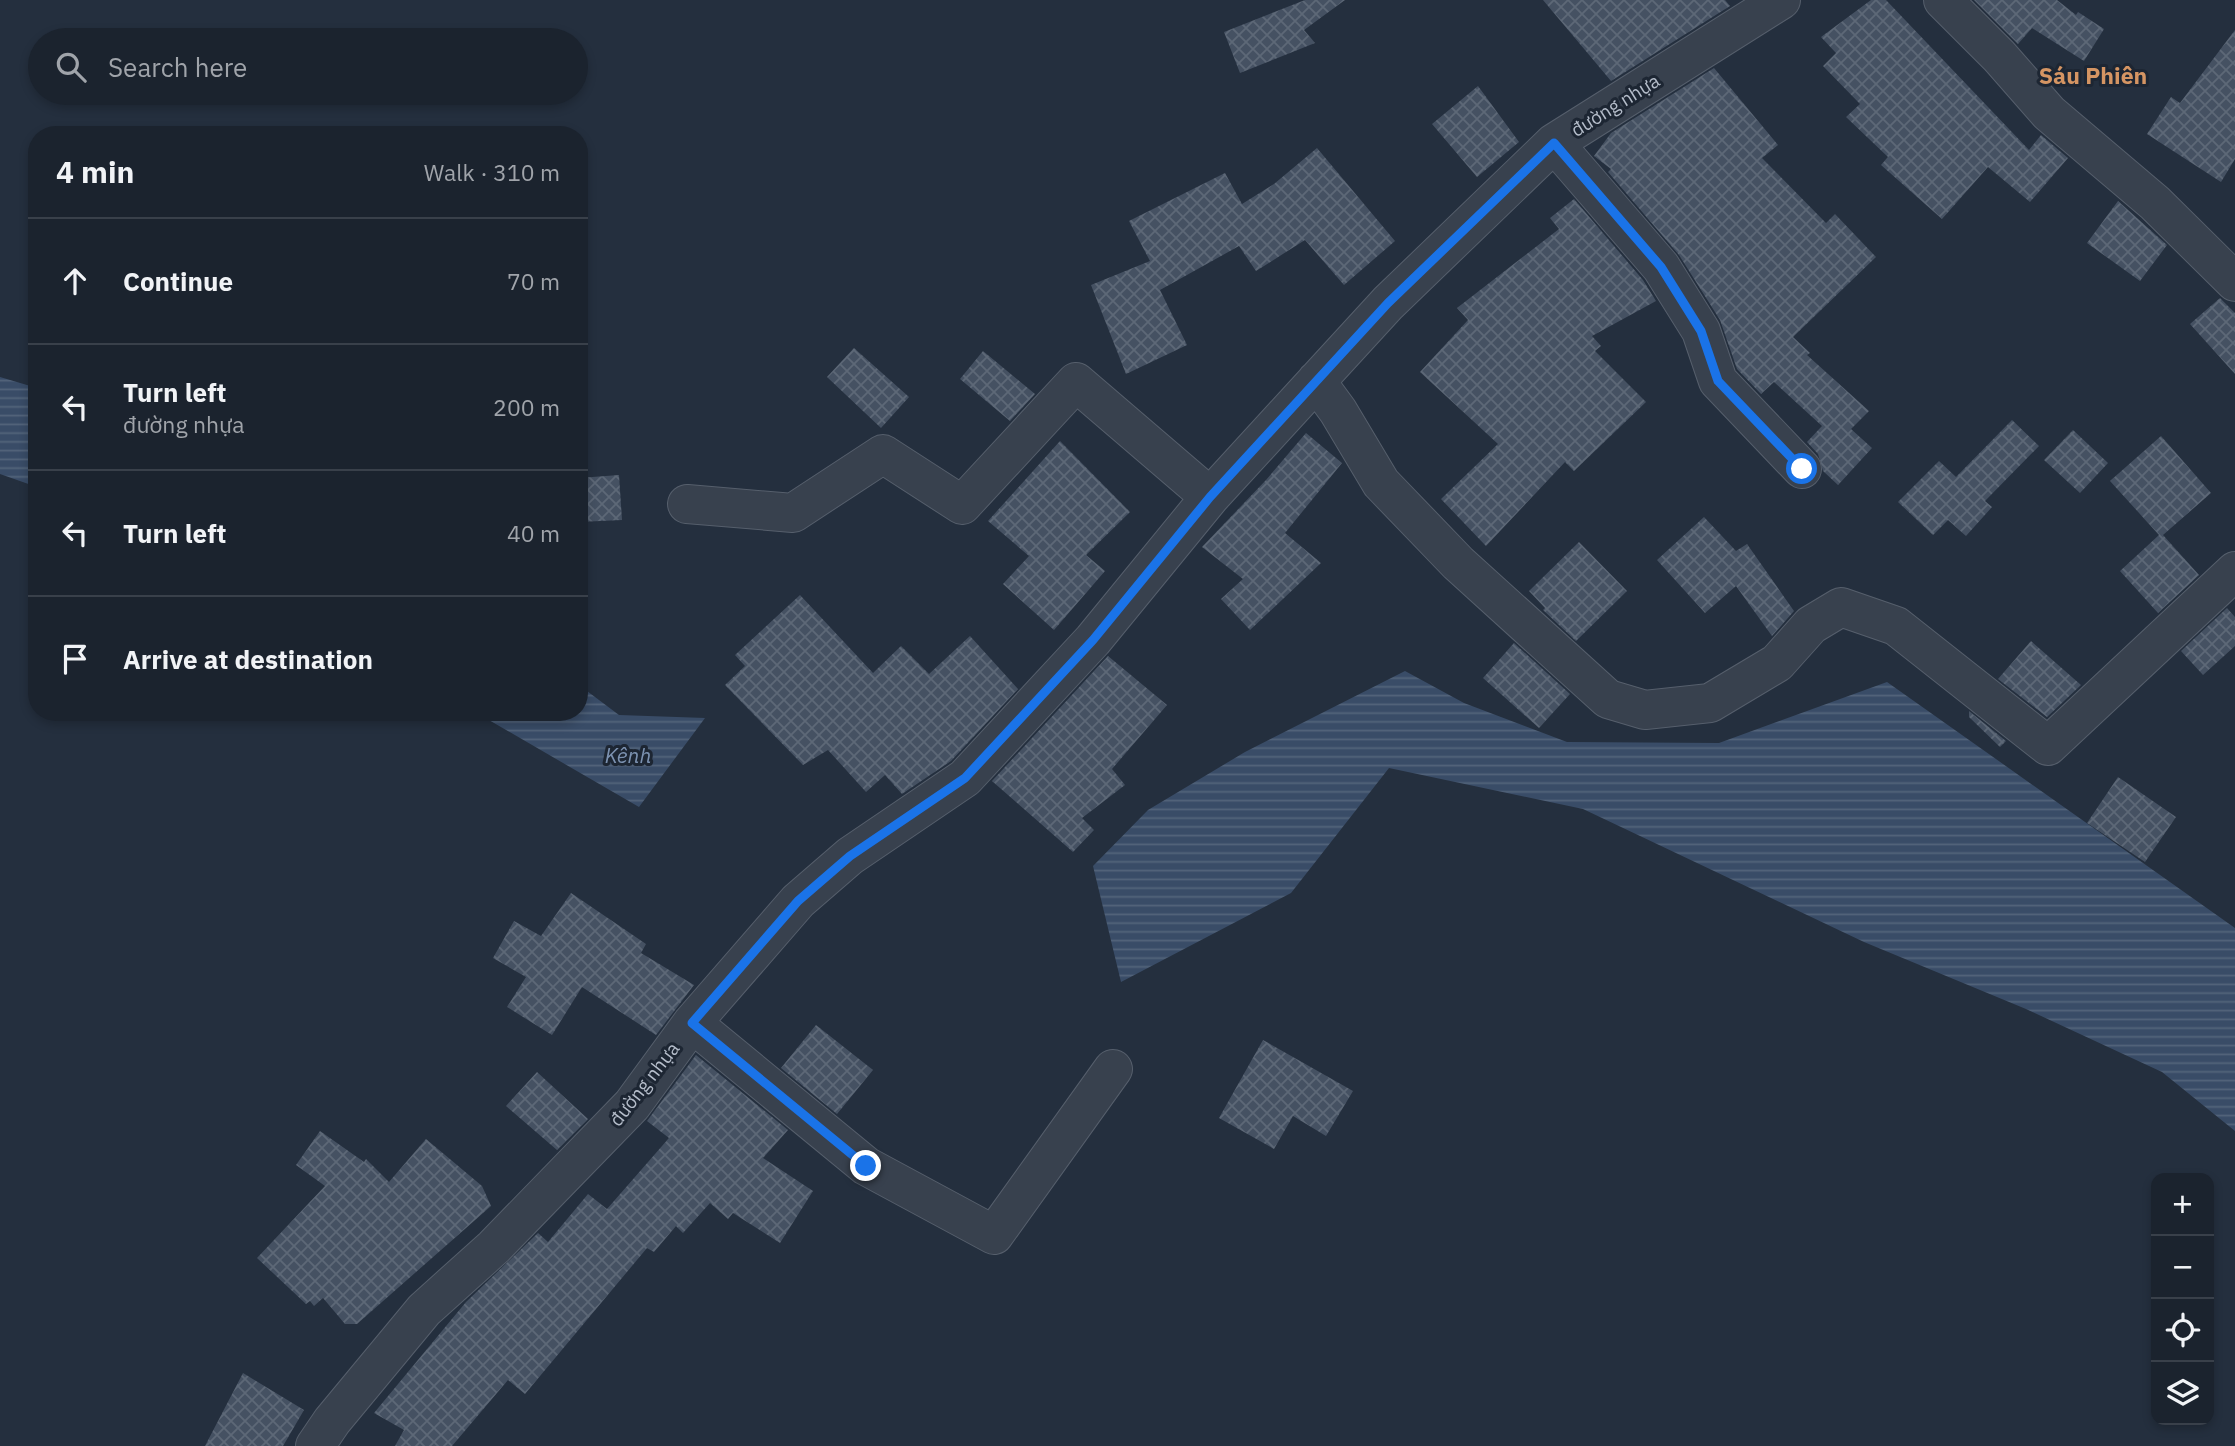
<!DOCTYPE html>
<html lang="en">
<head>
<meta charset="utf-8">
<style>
	body { margin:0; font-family:"IBM Plex Sans",sans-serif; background:#282f3a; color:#f1f3f6 }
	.controls { position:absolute; right:21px; bottom:21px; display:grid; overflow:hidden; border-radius:14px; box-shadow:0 4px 10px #0003 }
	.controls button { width:63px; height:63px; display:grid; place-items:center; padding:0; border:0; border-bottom:2px solid #39404a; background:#1b232e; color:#f1f3f6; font:35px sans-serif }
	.stop { position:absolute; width:21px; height:21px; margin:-16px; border:5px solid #1a73e8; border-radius:50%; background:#fff }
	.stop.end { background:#1a73e8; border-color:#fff; box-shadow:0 2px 7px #0008 }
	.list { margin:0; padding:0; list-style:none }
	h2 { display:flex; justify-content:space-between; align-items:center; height:91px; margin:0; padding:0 28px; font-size:30px }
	h2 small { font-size:23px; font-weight:400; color:#a0a4aa }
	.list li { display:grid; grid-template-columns:46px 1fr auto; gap:21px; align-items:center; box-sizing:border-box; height:126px; padding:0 28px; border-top:2px solid #39404a }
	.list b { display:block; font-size:26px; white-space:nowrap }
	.list p { margin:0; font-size:23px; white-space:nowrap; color:#a0a4aa }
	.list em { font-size:23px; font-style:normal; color:#a0a4aa }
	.icon { flex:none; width:38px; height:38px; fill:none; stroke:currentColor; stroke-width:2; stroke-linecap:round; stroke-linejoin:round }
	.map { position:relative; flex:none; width:2235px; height:1446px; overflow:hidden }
	.search { position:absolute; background:#1b232e; box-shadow:0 4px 10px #0003; left:28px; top:28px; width:560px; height:77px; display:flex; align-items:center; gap:18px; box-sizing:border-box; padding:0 24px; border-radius:38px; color:#a0a4aa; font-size:26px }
	.panel { position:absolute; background:#1b232e; box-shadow:0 4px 10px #0003; left:28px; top:126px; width:560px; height:595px; border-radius:28px }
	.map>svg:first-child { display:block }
	.water { fill:url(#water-rules) }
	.building { fill:url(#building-cross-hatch) }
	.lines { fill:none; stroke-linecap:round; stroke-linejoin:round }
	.minor-casing { stroke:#565f6c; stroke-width:40 }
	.minor { stroke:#38414e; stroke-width:38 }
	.route { stroke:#1a73e8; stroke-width:9 }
	.labels { text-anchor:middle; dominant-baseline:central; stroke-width:6; stroke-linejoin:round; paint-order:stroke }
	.street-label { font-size:19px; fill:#b4bcc9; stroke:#1d2633 }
	.water-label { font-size:21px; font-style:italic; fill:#7c92b1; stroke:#1d2633 }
	.quarter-label { font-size:23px; font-weight:bold; fill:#d59563; stroke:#1d2633 }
</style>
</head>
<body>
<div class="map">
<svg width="2235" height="1446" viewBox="0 0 2235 1446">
	<defs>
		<pattern id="water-rules" width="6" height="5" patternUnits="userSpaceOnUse" patternTransform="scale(1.75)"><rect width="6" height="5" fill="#394c67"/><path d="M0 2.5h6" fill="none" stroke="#53647b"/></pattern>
		<pattern id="building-cross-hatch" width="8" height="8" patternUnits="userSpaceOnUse" patternTransform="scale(1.75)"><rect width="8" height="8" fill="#455162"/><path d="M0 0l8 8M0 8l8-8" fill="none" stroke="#5d6877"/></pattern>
	</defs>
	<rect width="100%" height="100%" fill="#242f3e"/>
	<!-- water -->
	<path class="water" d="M0 377 37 388V487L0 474Z
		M1405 671 1464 703 1567 742 1719 743 1887 682 2235 928V1131L2162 1072 2026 1009 1864 942 1583 809 1389 768 1291 893 1121 982 1093 866 1148 810 1245 752Z
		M579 685 619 715 705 718 639 807 475 712H579Z"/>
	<!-- building -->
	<path class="building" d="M1305 0H1345L1304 30 1315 43 1240 73 1224 32Z
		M1543 0H1725L1730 6 1611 81Z
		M1871 0H1886L2029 150 2041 135 2068 158 2030 202 1988 167 1942 219 1881 165 1888 157 1846 117 1860 104 1823 66 1836 53 1821 37Z
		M1974 0H2057L2076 15 2078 12 2104 29 2084 61 2032 28 2018 44Z
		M2235 30V159L2221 182 2147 134 2171 97 2180 103Z
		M1714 68 1778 145 1762 158 1826 223 1835 214 1876 257 1793 337 1810 353 1807 355 1869 411 1851 429 1872 448 1838 485 1823 471 1818 454 1807 442 1822 426 1774 382 1761 394 1737 369 1720 320 1679 255 1608 172 1611 169 1594 156 1611 133Z
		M1478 86 1519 142 1477 177 1432 124Z
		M1317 148 1395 241 1344 285 1305 240 1256 271 1239 246 1160 290 1187 345 1126 374 1091 285 1150 261 1129 221 1225 173 1242 204 1274 184Z
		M1574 199 1643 280 1656 301 1592 336 1601 346 1595 351 1646 402 1574 471 1565 462 1486 546 1441 499 1498 444 1420 372 1468 320 1457 308 1559 229 1550 218Z
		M2118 201 2167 245 2140 281 2087 243Z
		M2220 298 2235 313V374L2190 324Z
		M854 348 909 397 881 428 827 377Z
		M983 351 1035 394 1010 421 960 379Z
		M2012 420 2039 446 1985 501 1992 507 1966 536 1948 520 1933 535 1898 502 1939 461 1956 477Z
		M2073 430 2108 463 2080 493 2044 460Z
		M1306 433 1342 463 1285 533 1321 563 1250 630 1221 599 1243 579 1202 547 1266 480Z
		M2161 436 2211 493 2163 535 2199 575 2158 613 2120 571 2159 535 2110 481Z
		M1060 441 1130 512 1086 555 1105 571 1054 630 1003 584 1029 556 988 521Z
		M619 475 622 520 579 522V478Z
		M1704 517 1736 551 1747 544 1794 611 1772 636 1736 586 1705 613 1657 560Z
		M1579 542 1627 591 1576 641 1543 610 1545 608 1529 591Z
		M800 595 873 673 901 646 929 674 970 636 1018 689 951 761 902 794 885 775 866 792 828 750 803 765 725 685 745 666 735 655Z
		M2227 608 2235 617V646L2203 675 2181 651Z
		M2031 641 2081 685 2047 717 1998 679Z
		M1514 643 1570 694 1539 728 1483 678Z
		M1108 656 1167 705 1112 769 1125 785 1082 818 1094 830 1073 852 992 781Z
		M1969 711 2006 741 2000 747 1969 717Z
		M2118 777 2176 817 2145 862 2087 823Z
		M571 893 646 944 641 953 694 985 656 1035 582 987 552 1035 507 1007 526 977 493 958 514 921 541 936Z
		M816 1025 873 1070 837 1114 781 1068Z
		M1263 1040 1353 1091 1326 1136 1293 1116 1274 1149 1219 1118Z
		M696 1055 788 1130 763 1158 813 1191 780 1243 733 1213 728 1219 710 1203 683 1233 676 1226 654 1252 647 1248 525 1394 508 1380 452 1446H395L404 1430 374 1413 466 1302 538 1233 548 1242 588 1194 607 1209 669 1138 647 1121Z
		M537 1072 588 1119 557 1150 506 1106Z
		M320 1131 364 1162 366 1159 389 1182 426 1139 482 1186 491 1206 357 1324H345L323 1298 314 1306 310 1301 306 1304 257 1258 325 1186 296 1165Z
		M243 1373 304 1410 283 1446H205Z"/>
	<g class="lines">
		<!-- minor casing -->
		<g class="minor-casing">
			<path id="minor" d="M1943 0 1999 56 2049 113 2155 203 2235 282
				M1554 143 1661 267 1701 331 1718 381 1802 469
				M1316 381 1338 411 1381 483 1458 563 1608 699 1645 710 1710 703 1777 663 1811 625 1841 607 1896 626 2048 746 2235 571
				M687 504 793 513 883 454 962 505 1076 382 1210 497
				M692 1023 866 1166 994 1235 1113 1069
				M315 1446 332 1421 424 1310 494 1247 632 1105 692 1023 798 901 850 856 965 778 1093 640 1210 497 1388 303 1554 143 1781 0"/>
		</g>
		<!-- minor -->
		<use href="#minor" class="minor"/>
	</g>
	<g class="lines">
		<!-- route -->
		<path class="route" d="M866 1166 692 1023 798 901 850 856 965 778 1093 640 1210 497 1388 303 1554 143 1661 267 1701 331 1718 381 1802 469"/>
	</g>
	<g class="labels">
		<!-- street labels -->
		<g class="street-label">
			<text transform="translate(1615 105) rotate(-32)">đường nhựa</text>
			<text transform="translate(644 1084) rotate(-52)">đường nhựa</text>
		</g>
		<!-- water labels -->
		<g class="water-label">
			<text x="628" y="755">Kênh</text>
		</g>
		<!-- quarter labels -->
		<g class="quarter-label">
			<text x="2093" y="75">Sáu Phiên</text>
		</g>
	</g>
</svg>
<div class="controls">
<button>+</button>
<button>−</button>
<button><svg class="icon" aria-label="locate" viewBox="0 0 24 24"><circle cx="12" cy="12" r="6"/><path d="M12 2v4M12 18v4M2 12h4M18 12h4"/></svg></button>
<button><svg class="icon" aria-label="layers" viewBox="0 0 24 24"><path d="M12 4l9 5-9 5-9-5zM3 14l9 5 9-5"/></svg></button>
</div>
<div class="stop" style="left:1802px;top:469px"></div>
<div class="stop end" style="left:866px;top:1166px"></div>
<div class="search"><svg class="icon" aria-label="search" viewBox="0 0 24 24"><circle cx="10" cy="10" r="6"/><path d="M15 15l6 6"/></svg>Search here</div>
<section class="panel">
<h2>4 min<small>Walk · 310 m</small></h2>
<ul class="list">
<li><svg class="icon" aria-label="ahead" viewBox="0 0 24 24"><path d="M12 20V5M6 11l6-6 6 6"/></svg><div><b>Continue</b></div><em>70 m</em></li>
<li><svg class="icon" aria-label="left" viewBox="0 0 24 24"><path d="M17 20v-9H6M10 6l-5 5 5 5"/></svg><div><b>Turn left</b><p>đường nhựa</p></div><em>200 m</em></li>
<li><svg class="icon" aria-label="left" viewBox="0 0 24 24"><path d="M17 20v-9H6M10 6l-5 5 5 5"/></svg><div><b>Turn left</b></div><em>40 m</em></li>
<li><svg class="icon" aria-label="arrive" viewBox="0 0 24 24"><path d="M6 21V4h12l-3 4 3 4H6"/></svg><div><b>Arrive at destination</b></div></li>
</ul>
</section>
</div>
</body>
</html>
